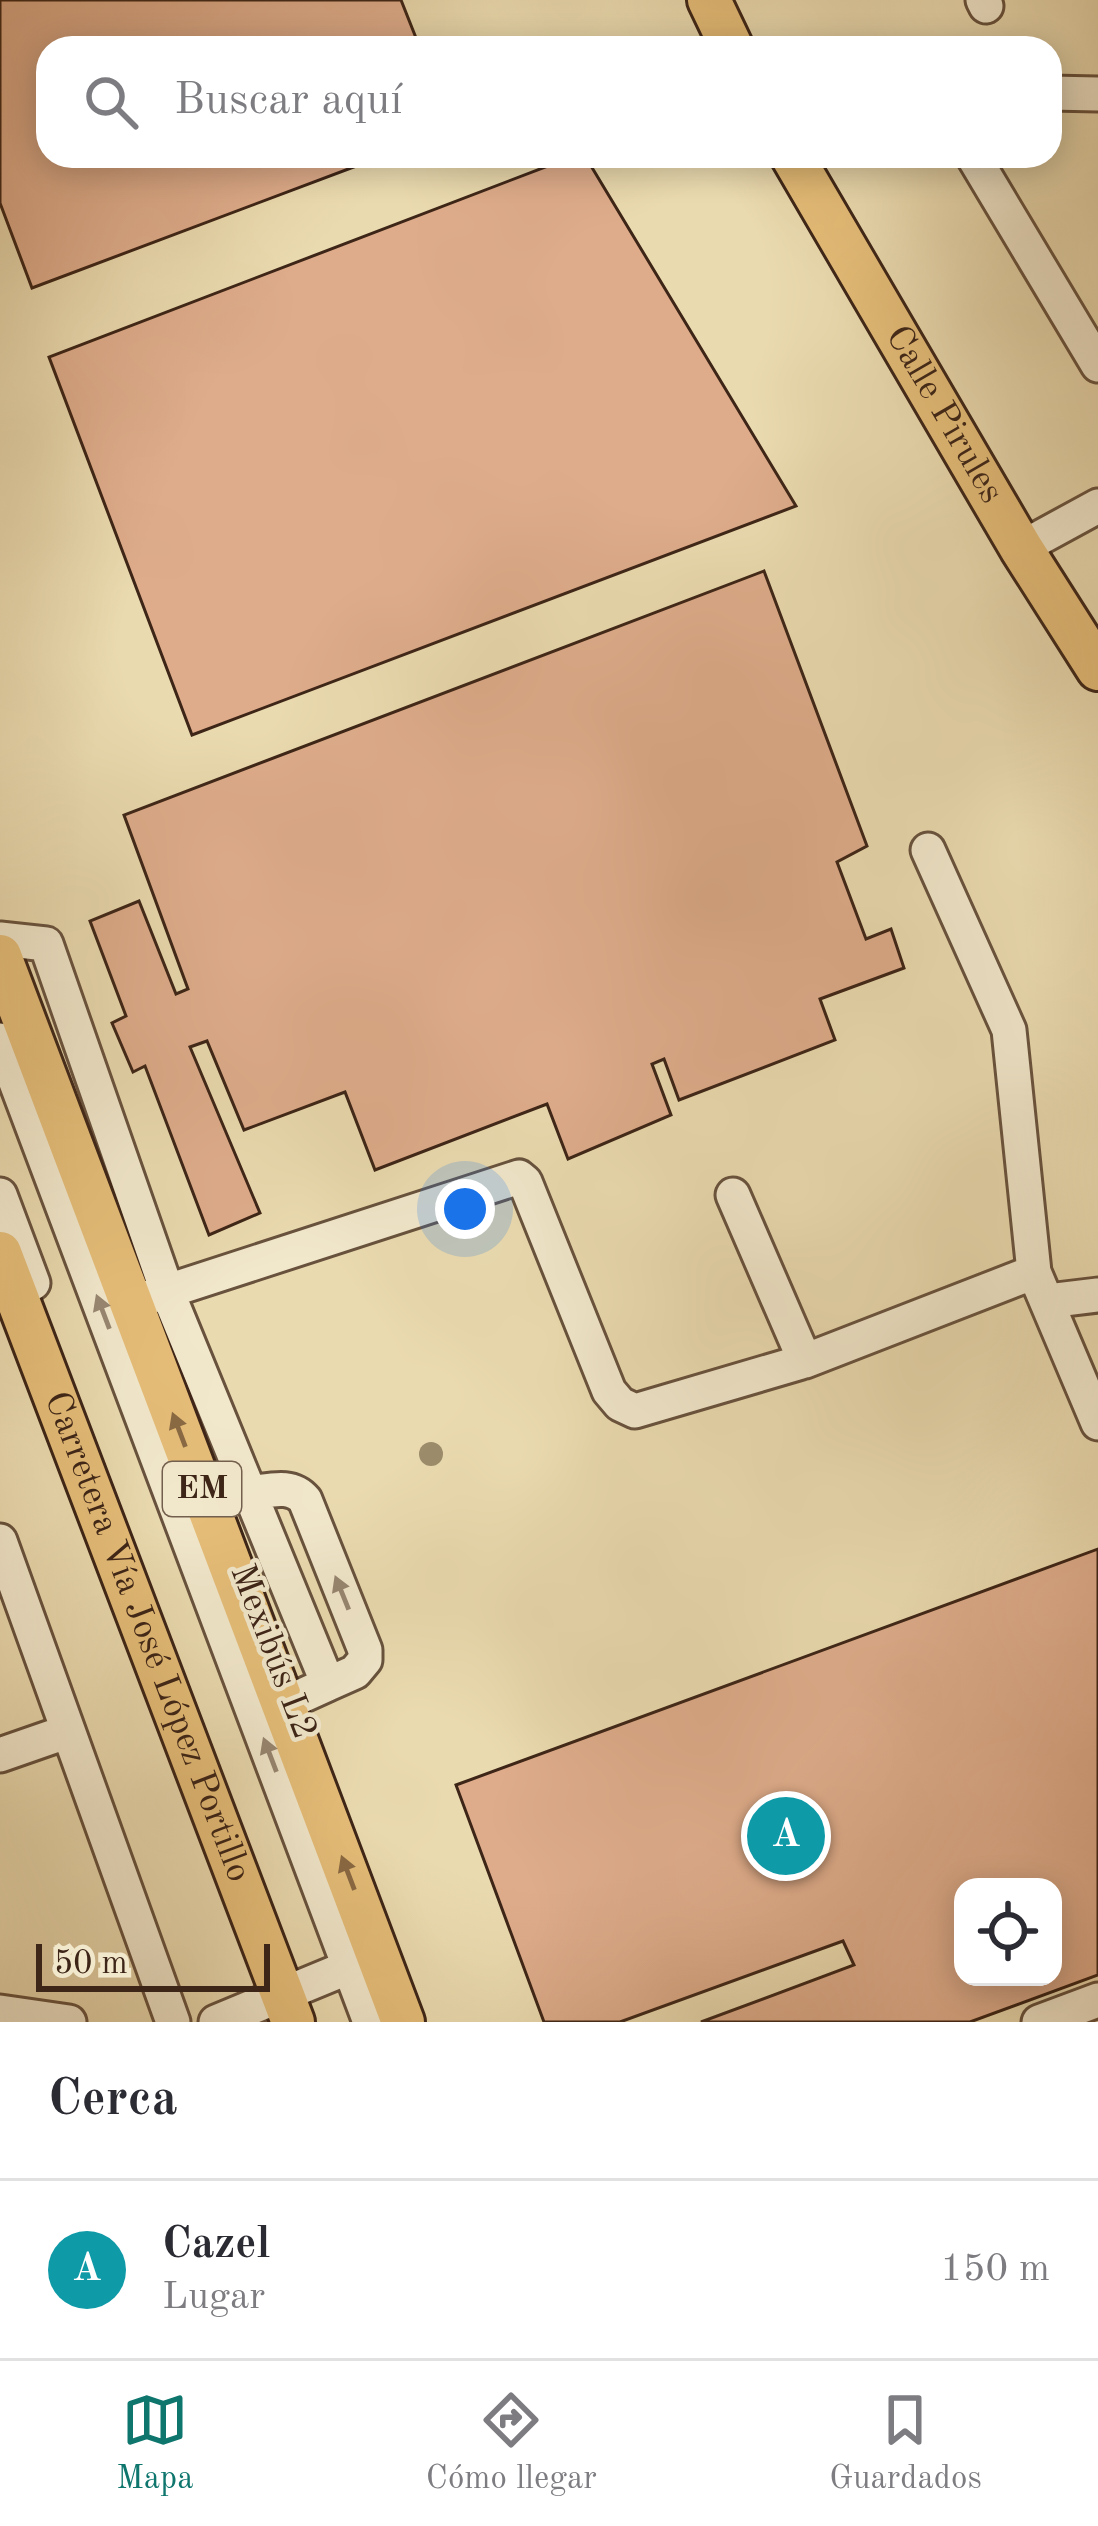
<!DOCTYPE html>
<html lang="es">
<head>
<meta charset="utf-8">
<style>
	body { margin:0; font-family:"Old Standard TT",serif; background:#f2f2f3; color:#2b2b33 }
	.controls { position:absolute; right:36px; bottom:36px; display:grid; overflow:hidden; border-radius:24px; box-shadow:0 6px 30px #0003 }
	.controls button { width:108px; height:108px; display:grid; place-items:center; padding:0; border:0; border-bottom:3px solid #e1e1e2; background:#fff; color:#2b2b33; font:60px sans-serif }
	.scale { position:absolute; left:36px; bottom:30px; width:234px; box-sizing:border-box; padding-left:12px; border:6px solid #3d2517; border-top:0; font-size:33px; line-height:42px; white-space:nowrap; color:#3d2517; -webkit-text-stroke:9px #f1e7cb; paint-order:stroke }
	.you { position:absolute; left:465px; top:1209px; width:42px; height:42px; margin:-30px; border:9px solid #fff; border-radius:50%; background:#1a73e8; box-shadow:0 0 0 18px #1a73e833 }
	.badge { display:grid; place-items:center; width:78px; height:78px; border-radius:50%; background:#0f766e; color:#fff; font-size:39px; font-weight:700 }
	.pin { position:absolute; translate:-50% -50%; border:6px solid #fff; box-shadow:0 3px 12px #0006 }
	.list { margin:0; padding:0; list-style:none }
	h2 { display:flex; justify-content:space-between; align-items:center; height:156px; margin:0; padding:0 48px; font-size:51px }
	h2 small { font-size:39px; font-weight:400; color:#7c7c81 }
	.list li { display:grid; grid-template-columns:78px 1fr auto; gap:36px; align-items:center; box-sizing:border-box; height:180px; padding:0 48px; border-top:3px solid #e1e1e2 }
	.list b { display:block; font-size:45px; white-space:nowrap }
	.list p { margin:0; font-size:39px; white-space:nowrap; color:#7c7c81 }
	.list em { font-size:39px; font-style:normal; color:#7c7c81 }
	.icon { flex:none; width:66px; height:66px; fill:none; stroke:currentColor; stroke-width:2; stroke-linecap:round; stroke-linejoin:round }
	.map { position:relative; flex:none; width:1098px; height:2022px; overflow:hidden }
	.search { position:absolute; background:#fff; box-shadow:0 6px 30px #0003; left:36px; right:36px; top:36px; height:132px; display:flex; align-items:center; gap:30px; box-sizing:border-box; padding:0 42px; border-radius:36px; color:#7c7c81; font-size:45px }
	.sheet { height:336px; background:#fff }
	nav { display:flex; justify-content:space-around; align-items:center; box-sizing:border-box; height:168px; border-top:3px solid #e1e1e2; background:#fff; font-size:33px; color:#7c7c81 }
	nav a { display:grid; justify-items:center; gap:6px }
	nav .on { color:#0f766e }
	.map>svg:first-child { display:block }
	.building { fill:#deac8b; stroke:#3d2517; stroke-width:3; fill-rule:evenodd }
	.lines { fill:none; stroke-linecap:round; stroke-linejoin:round }
	.minor-casing { stroke:#68523d; stroke-width:39 }
	.major-casing { stroke:#3d2517; stroke-width:48 }
	.minor { stroke:#f1e7cb; stroke-width:33 }
	.major { stroke:#e5bd78; stroke-width:42 }
	.tree { fill:#9c8c6b }
	.oneway { fill:#978671 }
	.oneway2 { fill:#896943 }
	.labels { text-anchor:middle; dominant-baseline:central; stroke-width:9; stroke-linejoin:round; paint-order:stroke }
	.shield { fill:#f1e7cb; stroke:#735f4d; stroke-width:3 }
	.shield-label { font-size:33px; font-weight:bold; fill:#3d2517 }
	.street-label { font-size:36px; fill:#3d2517; stroke:#f1e7cb }
</style>
</head>
<body>
<div class="map">
<svg width="1098" height="2022" viewBox="0 0 1098 2022">
	<rect width="100%" height="100%" fill="#eadaaf"/>
	<filter id="stains"><feTurbulence type="fractalNoise" baseFrequency=".00167" numOctaves="4"/><feColorMatrix values="0 0 0 0 .2 0 0 0 0 .09 0 0 0 0 .02 0 0 0 .5 -.17"/></filter>
	<radialGradient id="worn" r=".72"><stop offset=".6" stop-color="#630" stop-opacity="0"/><stop offset="1" stop-color="#630" stop-opacity=".3"/></radialGradient>
	<!-- building -->
	<path class="building" d="M0 0H401L420 48H48V156H383L32 288 0 203Z
		M574 156H585L796 506 192 735 49 357Z
		M764 571 867 846 837 862 866 939 891 929 904 968 820 999 835 1040 679 1100 664 1059 652 1064 671 1115 568 1159 547 1104 375 1170 345 1092 244 1130 207 1041 190 1047 260 1213 209 1235 145 1066 133 1072 112 1023 126 1016 90 921 139 901 176 994 188 989 124 815Z
		M1098 1549V1975L970 2022H701L854 1965 843 1941 620 2022H544L456 1785ZM963 1887H1053V1977H963Z"/>
	<g class="lines">
		<!-- minor casing -->
		<g class="minor-casing">
			<path id="minor" d="M983 0 986 6
				M1050 93 1098 94
				M973 156 1098 365
				M1021 548 1098 506
				M0 939 46 944 167 1291 328 1684 284 1704
				M0 1040 370 2022
				M0 1195 33 1283
				M733 1195 805 1361
				M1034 1272 1098 1423
				M1048 1301 1098 1295
				M131 1303 519 1177 525 1182 609 1391 620 1404 635 1411 805 1361 1034 1272 1009 1030 928 850
				M249 1493C269 1491 291 1483 305 1500L365 1650V1660L355 1672 328 1684
				M0 1541 173 2022
				M0 1755 66 1732
				M0 2012 69 2022
				M216 2022 366 1960
				M1039 2022 1098 2000"/>
		</g>
		<!-- major casing -->
		<g class="major-casing">
			<g id="major">
				<path d="M709 0 732 48"/>
				<path id="s1" d="M792 156 1021 548 1098 669"/>
				<path d="M0 956 403 2022"/>
				<path id="s2" d="M0 1253 293 2022"/>
			</g>
		</g>
		<!-- minor -->
		<use href="#minor" class="minor"/>
		<!-- major -->
		<use href="#major" class="major"/>
	</g>
	<!-- trees -->
	<circle class="tree" cx="431" cy="1454" r="12"/>
	<!-- one-way arrows -->
	<defs><path id="oneway-solid" d="M-6-.8H1V-3.2L6.5 0L1 3.2V.8H-6Z" transform="scale(3)"/></defs>
	<g class="oneway">
		<use href="#oneway-solid" transform="translate(103 1312) rotate(-111)"/>
		<use href="#oneway-solid" transform="translate(342 1593) rotate(-112)"/>
		<use href="#oneway-solid" transform="translate(270 1755) rotate(-111)"/>
	</g>
	<g class="oneway2">
		<use href="#oneway-solid" transform="translate(179 1430) rotate(-111)"/>
		<use href="#oneway-solid" transform="translate(348 1873) rotate(-111)"/>
	</g>
	<g class="labels">
		<!-- shield labels -->
		<rect class="shield" x="163" y="1462" width="78" height="54" rx="9"/>
		<g class="shield-label">
			<text x="202" y="1489">EM</text>
		</g>
		<!-- street labels -->
		<g class="street-label">
			<text stroke="none"><textPath href="#s1" startOffset="300">Calle Pirules</textPath></text>
			<text stroke="none"><textPath href="#s2" startOffset="411">Carretera Vía José López Portillo</textPath></text>
			<text transform="translate(272 1652) rotate(69)">Mexibús L2</text>
		</g>
	</g>
	<rect width="100%" height="100%" filter="url(#stains)"/>
	<rect width="100%" height="100%" fill="url(#worn)"/>
</svg>
<div class="controls">
<button><svg class="icon" aria-label="locate" viewBox="0 0 24 24"><circle cx="12" cy="12" r="6"/><path d="M12 2v4M12 18v4M2 12h4M18 12h4"/></svg></button>
</div>
<div class="scale">50 m</div>
<div class="you"></div>
<div class="pin badge" style="left:786px;top:1836px;background:#0f9aa8">A</div>
<div class="search"><svg class="icon" aria-label="search" viewBox="0 0 24 24"><circle cx="10" cy="10" r="6"/><path d="M15 15l6 6"/></svg>Buscar aquí</div>
</div>
<section class="sheet">
<h2>Cerca<small></small></h2>
<ul class="list">
<li><span class="badge" style="background:#0f9aa8">A</span><div><b>Cazel</b><p>Lugar</p></div><em>150 m</em></li>
</ul>
</section>
<nav>
<a class="on"><svg class="icon" aria-label="map" viewBox="0 0 24 24"><path d="M3 6l6-2 6 2 6-2v14l-6 2-6-2-6 2zM9 4v14M15 6v14"/></svg>Mapa</a>
<a><svg class="icon" aria-label="directions" viewBox="0 0 24 24"><path d="M12 3l9 9-9 9-9-9zM9 14v-3h6M13 9l2 2-2 2"/></svg>Cómo llegar</a>
<a><svg class="icon" aria-label="saved" viewBox="0 0 24 24"><path d="M7 4h10v16l-5-4-5 4z"/></svg>Guardados</a>
</nav>
</body>
</html>
